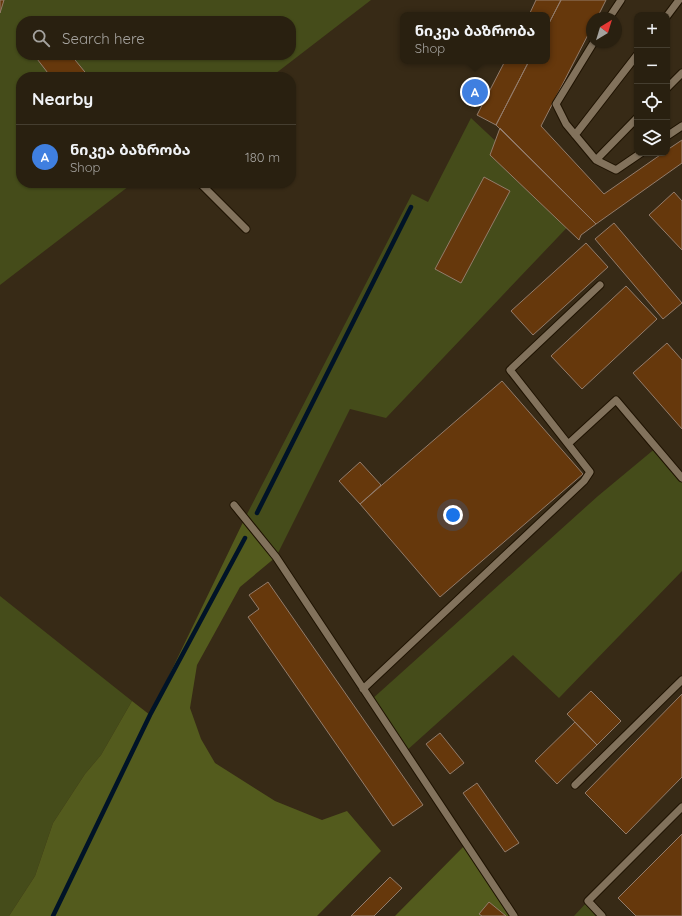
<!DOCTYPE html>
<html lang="en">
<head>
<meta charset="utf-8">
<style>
	body { margin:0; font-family:Quicksand,"Noto Sans Georgian",sans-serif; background:#352d1e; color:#f1f3f6 }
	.controls { position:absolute; right:12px; top:12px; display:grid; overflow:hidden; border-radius:8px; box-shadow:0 1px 3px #0004 }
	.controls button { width:36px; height:36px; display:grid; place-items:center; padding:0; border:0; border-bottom:1px solid #453e30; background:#292010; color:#f1f3f6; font:20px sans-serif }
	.compass { position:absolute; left:586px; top:12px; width:36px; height:36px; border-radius:50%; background:#292010; box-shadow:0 1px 3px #0004; rotate:38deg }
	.you { position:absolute; left:453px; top:515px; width:14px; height:14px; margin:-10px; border:3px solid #fff; border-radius:50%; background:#1a73e8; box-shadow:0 0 0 6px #1a73e833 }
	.badge { display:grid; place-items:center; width:26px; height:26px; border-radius:50%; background:#9ab5fd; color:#fff; font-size:13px; font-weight:700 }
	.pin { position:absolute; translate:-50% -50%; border:2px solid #fff; box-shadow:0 1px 4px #0006 }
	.popup { position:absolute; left:400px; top:12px; width:150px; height:52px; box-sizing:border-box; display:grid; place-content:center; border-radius:8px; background:#292010; filter:drop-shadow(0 1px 3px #0005); font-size:13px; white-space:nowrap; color:#a5a39f }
	.popup b { font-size:15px; color:#f1f3f6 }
	.popup::after { content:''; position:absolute; left:50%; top:100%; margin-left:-8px; border:8px solid transparent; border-top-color:#292010 }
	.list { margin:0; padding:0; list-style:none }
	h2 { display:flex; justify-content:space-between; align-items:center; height:52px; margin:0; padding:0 16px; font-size:17px }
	h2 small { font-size:13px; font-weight:400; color:#a5a39f }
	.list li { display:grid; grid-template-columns:26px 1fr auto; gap:12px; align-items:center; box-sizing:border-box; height:64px; padding:0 16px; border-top:1px solid #453e30 }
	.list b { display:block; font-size:15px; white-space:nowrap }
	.list p { margin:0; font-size:13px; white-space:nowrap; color:#a5a39f }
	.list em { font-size:13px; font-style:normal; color:#a5a39f }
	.icon { flex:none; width:22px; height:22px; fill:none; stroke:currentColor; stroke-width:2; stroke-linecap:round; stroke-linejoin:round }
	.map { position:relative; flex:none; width:682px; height:916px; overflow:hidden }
	.search { position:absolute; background:#292010; box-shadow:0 1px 3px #0004; left:16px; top:16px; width:280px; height:44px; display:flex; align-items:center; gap:10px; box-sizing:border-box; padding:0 14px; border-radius:16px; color:#a5a39f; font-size:15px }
	.panel { position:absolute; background:#292010; box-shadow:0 1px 3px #0004; left:16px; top:72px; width:280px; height:116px; border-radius:16px }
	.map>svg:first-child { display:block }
	.green { fill:#454c1a; fill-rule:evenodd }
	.forest { fill:#535b1d }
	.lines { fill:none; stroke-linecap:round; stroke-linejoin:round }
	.stream { stroke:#001327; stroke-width:4.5 }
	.building { fill:#66380c; stroke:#937c6b }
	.service-casing { stroke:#1e1201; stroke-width:9 }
	.service { stroke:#82725c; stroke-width:7 }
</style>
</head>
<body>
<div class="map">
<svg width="682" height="916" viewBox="0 0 682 916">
	<rect width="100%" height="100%" fill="#372a16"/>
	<!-- green -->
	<path class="green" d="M0 0H371L271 77H21V183H133L0 285ZM21 21H291V55H21Z
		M471 118 577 217 386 418 350 409 276 557 245 518 412 194 428 202Z
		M657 447 682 478V571L559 698 513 655 405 752 371 700 598 496Z
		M0 596 132 701 101 755 85 774 53 823 35 876 9 916H0Z
		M588 901 602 916H574Z"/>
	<!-- forest -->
	<path class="forest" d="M245 518 276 557 240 587 197 665 190 708 201 739 215 763 275 801 322 820 347 811 381 851 317 916H9L35 876 53 823 85 774 101 755 132 701 150 715Z
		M466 844 514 916H395Z"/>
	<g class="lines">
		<!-- stream -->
		<path class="stream" d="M257 513 411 207
			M53 916 150 715 245 538"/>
	</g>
	<!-- building -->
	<path class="building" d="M0 0H4L0 13Z
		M536 0H561L547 27V15H529Z
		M561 0H606L597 18H592V27L541 126 604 194 663 153H667V150L682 140V163L596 224 496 125 529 61H547V27Z
		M34 55H71L89 77H51Z
		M505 61H529L496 125 477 115Z
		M500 128 596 224 581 235 579 240 490 155Z
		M484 177 510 191 461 283 435 269Z
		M674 192 682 201V250L649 215Z
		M614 223 682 303 663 319 595 239Z
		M586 243 608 267 533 335 511 311Z
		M626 286 657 319 582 389 551 356Z
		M667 343 682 360V429L633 373Z
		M502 381 583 474 440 597 360 504Z
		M360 462 381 485 360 504 339 481Z
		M268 582 423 805 393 826 248 617 259 609 249 595Z
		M591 691 621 721 597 745 567 714Z
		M682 694V777L626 834 585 793Z
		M575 722 597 745 557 784 535 761Z
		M440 733 464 763 450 774 426 744Z
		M477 783 519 843 505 852 463 793Z
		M682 834V916H636L618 898Z
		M390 877 402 888 374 916H351Z
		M489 902 506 916H482L479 914Z"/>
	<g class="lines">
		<!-- service casing -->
		<g class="service-casing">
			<path id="service" d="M667 16 679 0
				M609 18 621 0
				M594 42 556 104 566 124 596 160 616 170 641 153
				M667 88 682 73
				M575 135 637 55
				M667 136 682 126
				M596 160 637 118
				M201 184 246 229
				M568 444 616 400 682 478
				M234 505 276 557 514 916
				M363 689 584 481 590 472 510 370 600 285
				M575 785 682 680
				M602 916 588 901 682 807"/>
		</g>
		<!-- service -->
		<use href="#service" class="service"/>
	</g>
</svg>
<div class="controls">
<button>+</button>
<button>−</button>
<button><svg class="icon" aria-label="locate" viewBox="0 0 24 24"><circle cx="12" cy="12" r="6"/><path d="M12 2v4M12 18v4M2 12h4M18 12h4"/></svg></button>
<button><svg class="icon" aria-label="layers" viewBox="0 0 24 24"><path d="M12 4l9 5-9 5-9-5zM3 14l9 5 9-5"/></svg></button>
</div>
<svg class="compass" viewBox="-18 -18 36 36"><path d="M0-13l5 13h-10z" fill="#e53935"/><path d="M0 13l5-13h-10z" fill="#a5a39f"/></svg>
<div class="you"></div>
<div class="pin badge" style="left:475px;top:92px;background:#3f7fe0">A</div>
<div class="popup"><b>ნიკეა ბაზრობა</b>Shop</div>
<div class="search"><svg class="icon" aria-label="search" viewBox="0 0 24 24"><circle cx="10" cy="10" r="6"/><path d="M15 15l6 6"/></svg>Search here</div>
<section class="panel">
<h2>Nearby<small></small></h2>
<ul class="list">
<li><span class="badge" style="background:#3f7fe0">A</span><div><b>ნიკეა ბაზრობა</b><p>Shop</p></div><em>180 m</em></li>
</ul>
</section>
</div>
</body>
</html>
